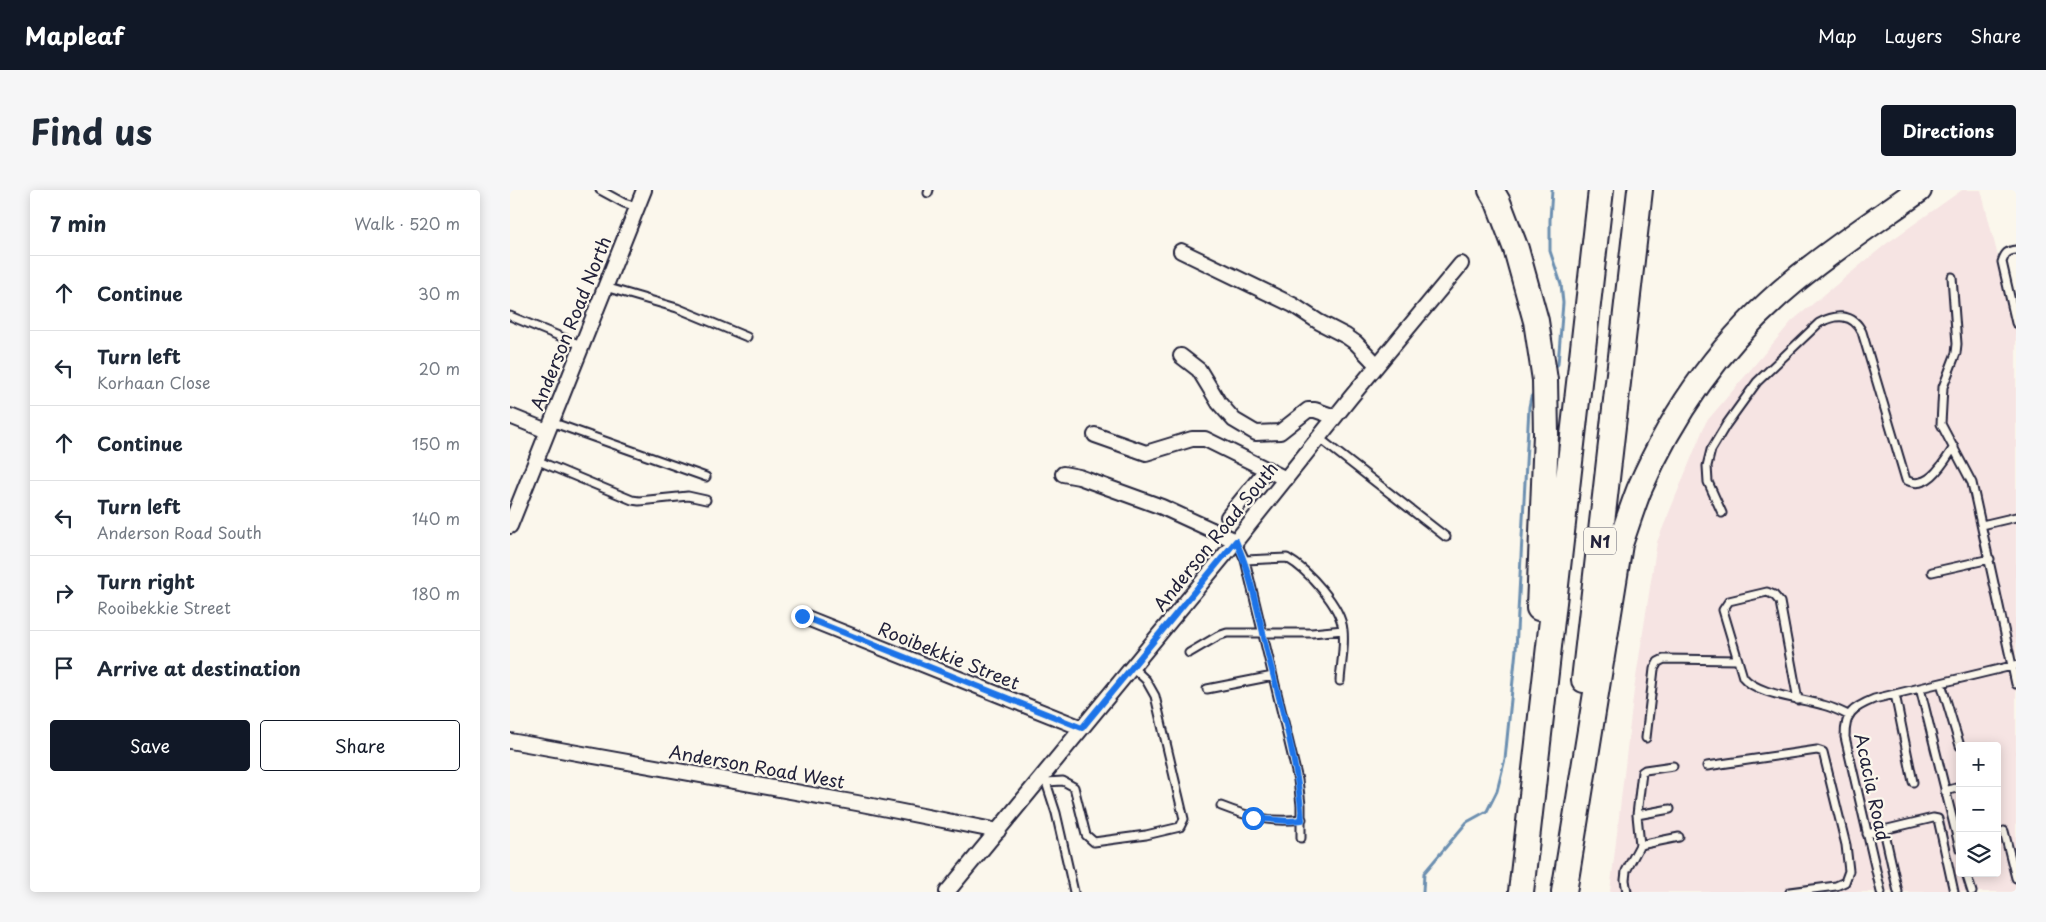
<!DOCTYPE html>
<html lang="en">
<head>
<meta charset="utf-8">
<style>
	body { margin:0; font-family:"Playpen Sans",sans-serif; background:#f6f6f7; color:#1f2937 }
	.controls { position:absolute; right:15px; bottom:15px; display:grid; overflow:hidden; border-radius:5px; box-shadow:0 2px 12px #0003 }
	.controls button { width:45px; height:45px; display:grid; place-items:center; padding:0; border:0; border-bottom:1px solid #e0e1e3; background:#fff; color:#1f2937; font:25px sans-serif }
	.stop { position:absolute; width:15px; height:15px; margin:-11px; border:4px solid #1a73e8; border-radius:50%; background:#fff }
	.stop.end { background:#1a73e8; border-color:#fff; box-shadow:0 1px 5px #0008 }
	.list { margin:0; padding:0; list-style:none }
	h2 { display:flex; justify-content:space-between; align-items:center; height:65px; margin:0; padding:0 20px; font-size:21px }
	h2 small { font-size:16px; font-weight:400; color:#747a83 }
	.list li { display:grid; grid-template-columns:32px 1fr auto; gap:15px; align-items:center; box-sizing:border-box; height:75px; padding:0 20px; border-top:1px solid #e0e1e3 }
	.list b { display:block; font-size:19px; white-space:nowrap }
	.list p { margin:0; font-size:16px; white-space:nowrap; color:#747a83 }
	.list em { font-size:16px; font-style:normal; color:#747a83 }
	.actions { display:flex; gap:10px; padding:15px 20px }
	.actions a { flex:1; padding:11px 0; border:1px solid #111827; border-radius:5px; text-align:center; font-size:18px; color:#111827 }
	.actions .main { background:#111827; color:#fff }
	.icon { flex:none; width:28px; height:28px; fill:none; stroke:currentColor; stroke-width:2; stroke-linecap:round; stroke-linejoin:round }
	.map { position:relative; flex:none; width:1506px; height:702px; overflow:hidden; border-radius:5px }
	header { display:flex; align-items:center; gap:30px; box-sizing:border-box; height:70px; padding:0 25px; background:#111827; color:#fff }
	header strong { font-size:24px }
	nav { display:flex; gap:28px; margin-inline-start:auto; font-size:18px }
	.intro { display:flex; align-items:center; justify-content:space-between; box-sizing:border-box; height:120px; padding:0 30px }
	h1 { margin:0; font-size:35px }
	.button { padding:12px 22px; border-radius:5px; background:#111827; color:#fff; font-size:18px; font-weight:700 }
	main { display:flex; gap:30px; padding:0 30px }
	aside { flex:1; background:#fff; border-radius:5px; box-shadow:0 2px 12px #0003 }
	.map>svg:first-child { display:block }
	.built { fill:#f6e4e3; fill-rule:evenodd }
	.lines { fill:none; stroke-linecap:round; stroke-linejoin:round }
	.stream { stroke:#6c8fb0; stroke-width:3 }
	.lane-casing { stroke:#22223b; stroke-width:11 }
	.street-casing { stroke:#22223b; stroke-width:18 }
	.highway-casing { stroke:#22223b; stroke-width:28 }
	.lane { stroke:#fbf7ec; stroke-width:7 }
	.street { stroke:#fbf7ec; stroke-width:14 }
	.highway { stroke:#fbf7ec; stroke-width:24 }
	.route { stroke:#1a73e8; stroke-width:6 }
	.labels { text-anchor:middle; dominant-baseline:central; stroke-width:4.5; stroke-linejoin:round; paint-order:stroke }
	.shield { fill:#fbf7ec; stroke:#636270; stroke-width:1 }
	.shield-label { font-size:16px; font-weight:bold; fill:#22223b }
	.street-label { font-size:18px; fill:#22223b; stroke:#fbf7ec }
</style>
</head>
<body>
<header>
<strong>Mapleaf</strong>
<nav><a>Map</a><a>Layers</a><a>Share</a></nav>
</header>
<div class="intro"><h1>Find us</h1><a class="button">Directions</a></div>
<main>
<aside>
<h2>7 min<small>Walk · 520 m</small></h2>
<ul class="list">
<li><svg class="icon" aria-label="ahead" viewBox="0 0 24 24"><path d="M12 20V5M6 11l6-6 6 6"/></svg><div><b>Continue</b></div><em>30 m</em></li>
<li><svg class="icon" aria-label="left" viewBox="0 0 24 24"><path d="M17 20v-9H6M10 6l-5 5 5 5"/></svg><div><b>Turn left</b><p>Korhaan Close</p></div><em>20 m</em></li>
<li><svg class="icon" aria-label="ahead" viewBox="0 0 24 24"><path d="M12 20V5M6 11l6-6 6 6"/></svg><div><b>Continue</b></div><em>150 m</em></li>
<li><svg class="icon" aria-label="left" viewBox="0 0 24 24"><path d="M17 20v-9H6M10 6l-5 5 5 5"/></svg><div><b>Turn left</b><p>Anderson Road South</p></div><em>140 m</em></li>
<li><svg class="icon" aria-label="right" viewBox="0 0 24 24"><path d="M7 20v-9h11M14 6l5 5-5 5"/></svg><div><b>Turn right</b><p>Rooibekkie Street</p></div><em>180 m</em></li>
<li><svg class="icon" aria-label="arrive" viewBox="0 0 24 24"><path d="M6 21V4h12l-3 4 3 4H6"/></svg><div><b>Arrive at destination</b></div></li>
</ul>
<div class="actions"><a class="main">Save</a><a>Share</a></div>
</aside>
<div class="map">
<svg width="1506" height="702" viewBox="0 0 1506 702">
	<rect width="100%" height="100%" fill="#fbf7ec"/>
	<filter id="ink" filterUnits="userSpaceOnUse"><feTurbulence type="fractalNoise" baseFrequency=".02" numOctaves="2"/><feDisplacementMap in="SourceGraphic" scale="10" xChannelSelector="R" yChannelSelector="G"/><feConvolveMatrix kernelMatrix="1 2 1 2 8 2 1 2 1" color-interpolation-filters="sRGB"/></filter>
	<g filter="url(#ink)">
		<!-- built -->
		<path class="built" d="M1452 0H1471L1506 137V702H1100L1124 500 1147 352 1196 232 1282 131 1376 54ZM1450 556H1487V683H1450Z"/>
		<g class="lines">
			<!-- stream -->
			<path class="stream" d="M1042 0 1040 30V61L1051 94 1053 113 1048 174 1043 180
				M913 702 914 683 957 632 977 621 987 601 995 569 1006 460 1019 217 1021 207 1025 201"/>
			<!-- lane casing -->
			<g class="lane-casing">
				<path id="lane" d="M90 0 114 13 127 17
					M418 3 419 0
					M1506 60C1497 61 1495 63 1492 72L1506 133
					M1442 87 1447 154 1446 163 1433 197 1431 234 1462 293 1506 494
					M95 97 167 118 237 147
					M0 126 71 155
					M41 232 196 287
					M809 248 936 347
					M26 270 122 310 129 311 178 306 196 310
					M1212 323 1198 292 1197 276 1201 260 1216 235 1247 192 1309 133C1326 124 1343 123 1352 142L1396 290C1418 302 1434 272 1444 257
					M1472 335 1506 327
					M726 351 735 370 788 590 791 615V648
					M735 370 777 368C798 380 831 416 833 440 835 456 831 475 830 491
					M1422 382 1480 369
					M679 463 708 446 717 443H802L833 440
					M1431 493 1450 556
					M1410 498 1450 659
					M697 499 763 486
					M1385 504 1403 592
					M1288 510 1270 412 1264 405 1257 402 1219 411 1213 420 1233 487C1247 505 1291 508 1313 515 1321 517 1330 521 1338 525
					M1136 548 1144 479 1148 472 1154 469 1228 470
					M1197 576 1307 560 1313 562 1336 655 1339 681 1335 692 1326 696 1280 702
					M535 589 546 623 564 702
					M536 592 553 591 564 597 576 645 584 652 636 645 670 637 674 629 645 506 636 490 622 477
					M1435 601 1450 597
					M711 616C739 627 761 633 792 629
					M1127 625 1160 619
					M1374 640 1388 702
					M1494 641 1506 688
					M1357 644 1423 628 1428 629 1444 702
					M1130 655 1169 647
					M1456 683 1462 702
					M1117 702 1115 690 1116 681 1130 655 1127 625 1132 582 1135 580 1163 576
					M1371 702 1335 547C1335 523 1342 518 1364 509L1506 475"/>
			</g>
			<!-- street casing -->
			<g class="street-casing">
				<path id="street" d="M671 61 783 115 809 132 836 146 846 153 867 175
					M671 166 689 180 709 213 724 230 746 243 770 242 798 220H805L825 227
					M0 226 37 241
					M585 245 636 263 682 249H695L776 289
					M553 284 569 287 652 317 726 351
					M718 327 757 279
					M0 336 134 0
					M292 426 572 538
					M0 551 347 613 488 641
					M437 702 726 351 841 207 951 74"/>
			</g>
			<!-- highway casing -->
			<g class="highway-casing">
				<path id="highway" d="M981 0 988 12 1006 59 1026 131 1035 190 1036 244 1029 418
					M1074 490 1130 0
					M1011 702 1091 0
					M1054 702 1110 354C1116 337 1122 318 1129 300 1164 219 1215 148 1283 92 1323 59 1367 30 1409 0"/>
			</g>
			<!-- lane -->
			<use href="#lane" class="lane"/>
			<!-- street -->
			<use href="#street" class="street"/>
			<!-- highway -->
			<use href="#highway" class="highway"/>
		</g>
	</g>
	<g class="lines" filter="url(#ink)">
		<!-- route -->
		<path class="route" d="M292 426 572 538 726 351C742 387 749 427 758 465 772 519 788 574 792 630L779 631 743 628"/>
	</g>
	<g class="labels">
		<!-- shield labels -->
		<rect class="shield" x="1074" y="337.5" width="32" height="27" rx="4"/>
		<g class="shield-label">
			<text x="1090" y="351">N1</text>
		</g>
		<!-- street labels -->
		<g class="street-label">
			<text transform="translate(60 133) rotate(-68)">Anderson Road North</text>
			<text transform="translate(705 346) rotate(-51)">Anderson Road South</text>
			<text transform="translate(439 465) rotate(22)">Rooibekkie Street</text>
			<text transform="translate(247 576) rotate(10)">Anderson Road West</text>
			<text transform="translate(1363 597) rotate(78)">Acacia Road</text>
		</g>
	</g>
</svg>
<div class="controls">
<button>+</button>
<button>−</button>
<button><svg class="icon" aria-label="layers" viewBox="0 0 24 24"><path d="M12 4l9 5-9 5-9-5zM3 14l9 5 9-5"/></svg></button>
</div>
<div class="stop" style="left:743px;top:628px"></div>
<div class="stop end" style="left:292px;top:426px"></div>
</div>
</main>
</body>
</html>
